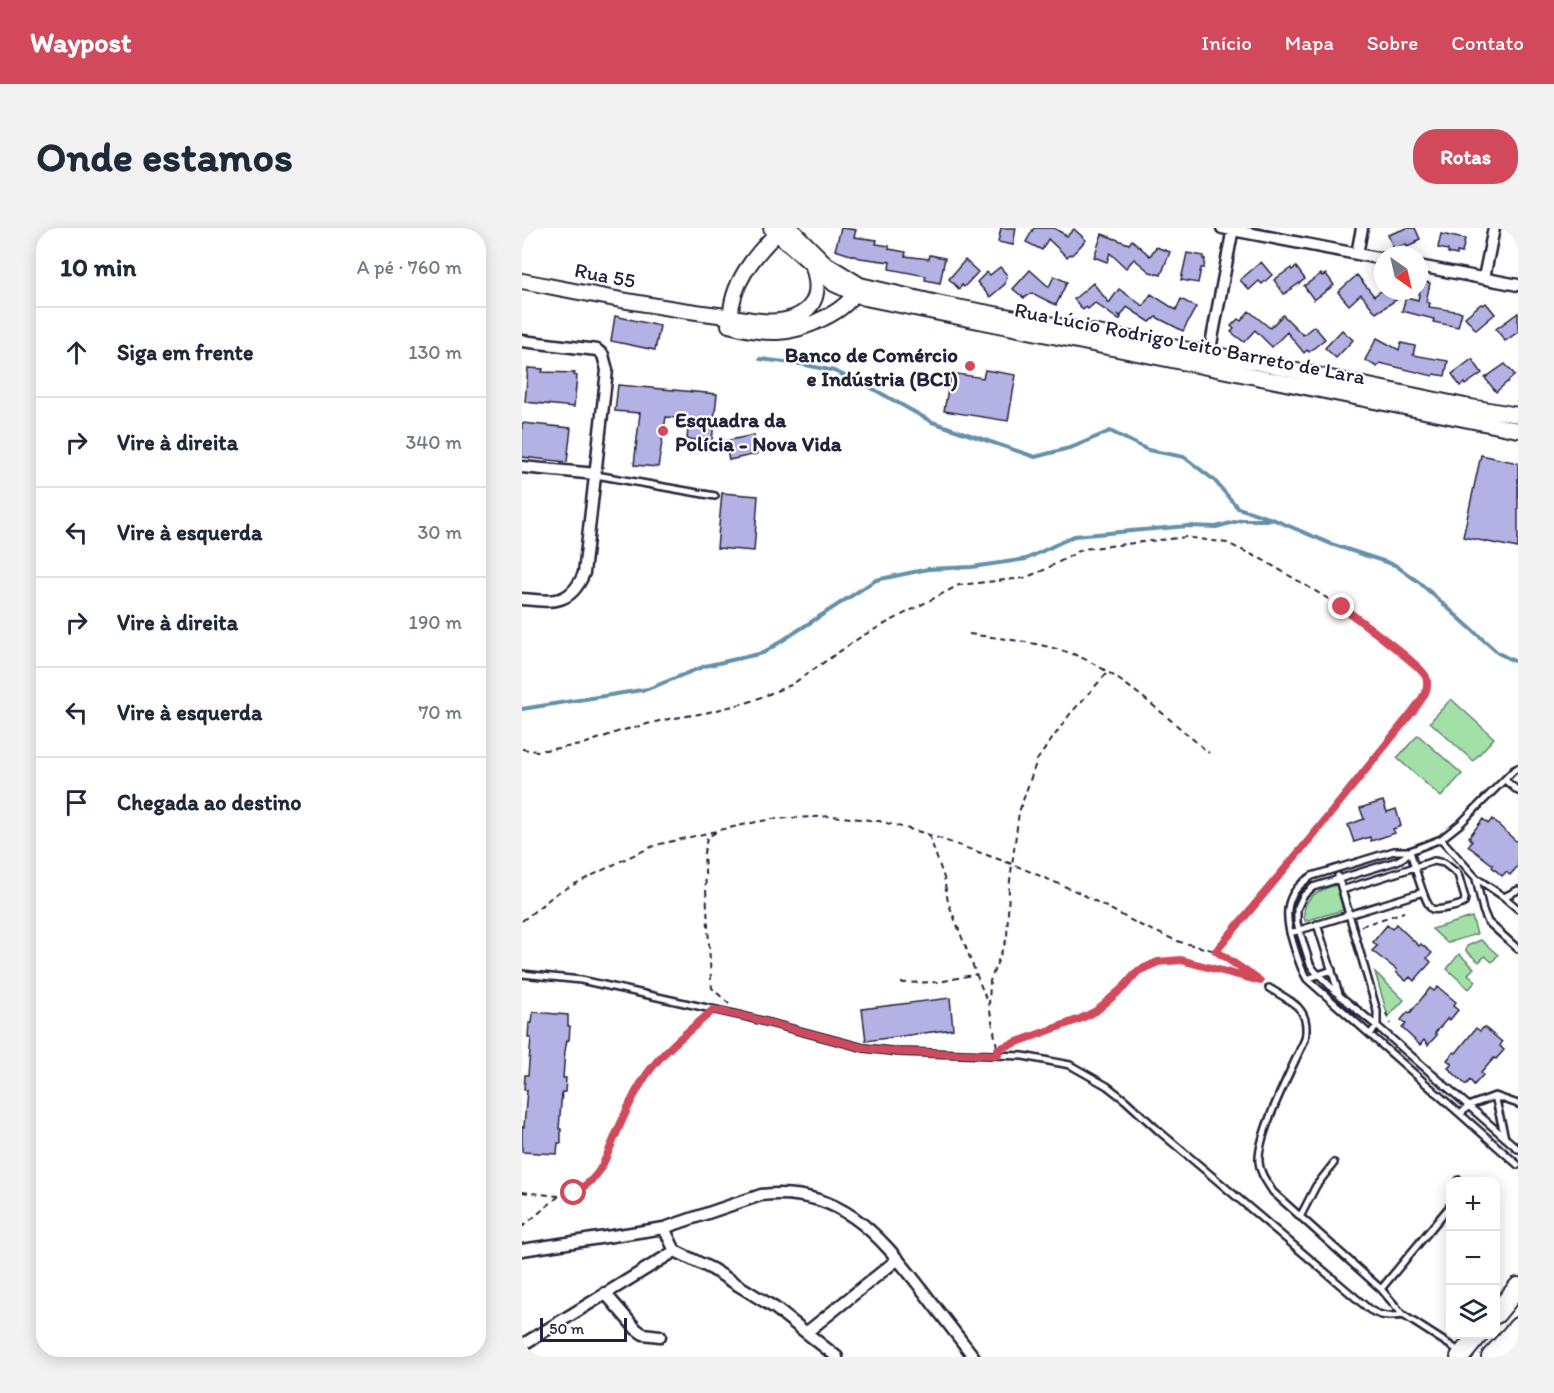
<!DOCTYPE html>
<html lang="pt">
<head>
<meta charset="utf-8">
<style>
	body { margin:0; font-family:Itim,sans-serif; background:#f2f2f3; color:#1f2937 }
	.controls { position:absolute; right:18px; bottom:18px; display:grid; overflow:hidden; border-radius:12px; box-shadow:0 3px 15px #0003 }
	.controls button { width:54px; height:54px; display:grid; place-items:center; padding:0; border:0; border-bottom:2px solid #e0e1e3; background:#fff; color:#1f2937; font:30px sans-serif }
	.compass { position:absolute; left:852px; top:18px; width:54px; height:54px; border-radius:50%; background:#fff; box-shadow:0 3px 15px #0003; rotate:146deg }
	.scale { position:absolute; left:18px; bottom:15px; width:87px; box-sizing:border-box; padding-left:6px; border:3px solid #22223b; border-top:0; font-size:16px; line-height:21px; white-space:nowrap; color:#22223b; -webkit-text-stroke:4px #fff; paint-order:stroke }
	.stop { position:absolute; width:18px; height:18px; margin:-14px; border:4px solid #d1495b; border-radius:50%; background:#fff }
	.stop.end { background:#d1495b; border-color:#fff; box-shadow:0 2px 6px #0008 }
	.list { margin:0; padding:0; list-style:none }
	h2 { display:flex; justify-content:space-between; align-items:center; height:78px; margin:0; padding:0 24px; font-size:26px }
	h2 small { font-size:20px; font-weight:400; color:#747a83 }
	.list li { display:grid; grid-template-columns:39px 1fr auto; gap:18px; align-items:center; box-sizing:border-box; height:90px; padding:0 24px; border-top:2px solid #e0e1e3 }
	.list b { display:block; font-size:22px; white-space:nowrap }
	.list em { font-size:20px; font-style:normal; color:#747a83 }
	.icon { flex:none; width:33px; height:33px; fill:none; stroke:currentColor; stroke-width:2; stroke-linecap:round; stroke-linejoin:round }
	.map { position:relative; flex:none; width:996px; height:1129px; overflow:hidden; border-radius:24px }
	header { display:flex; align-items:center; gap:36px; box-sizing:border-box; height:84px; padding:0 30px; background:#d1495b; color:#fff }
	header strong { font-size:28px }
	nav { display:flex; gap:33px; margin-inline-start:auto; font-size:21px }
	.intro { display:flex; align-items:center; justify-content:space-between; box-sizing:border-box; height:144px; padding:0 36px }
	h1 { margin:0; font-size:42px }
	.button { padding:15px 27px; border-radius:24px; background:#d1495b; color:#fff; font-size:21px; font-weight:700 }
	main { display:flex; gap:36px; padding:0 36px }
	aside { flex:1; background:#fff; border-radius:24px; box-shadow:0 3px 15px #0003 }
	.map>svg:first-child { display:block }
	.green { fill:#a2e0a7; stroke:#628171; stroke-width:1.5 }
	.lines { fill:none; stroke-linecap:round; stroke-linejoin:round }
	.stream { stroke:#6590aa; stroke-width:4 }
	.building { fill:#b4b2e4; stroke:#22223b; stroke-width:1.5 }
	.service-casing { stroke:#22223b; stroke-width:10 }
	.minor-casing { stroke:#22223b; stroke-width:15 }
	.tertiary-casing { stroke:#22223b; stroke-width:18 }
	.trunk-casing { stroke:#22223b; stroke-width:22 }
	.path { stroke:#22223b; stroke-width:2; stroke-dasharray:6 4.5; stroke-linecap:butt }
	.service { stroke:#fff; stroke-width:5 }
	.minor { stroke:#fff; stroke-width:10 }
	.tertiary { stroke:#fff; stroke-width:14 }
	.trunk { stroke:#fff; stroke-width:18 }
	.route { stroke:#d1495b; stroke-width:8 }
	.poi-dot { fill:#d1495b; stroke:#fff; stroke-width:2 }
	.labels { text-anchor:middle; dominant-baseline:central; stroke-width:4.5; stroke-linejoin:round; paint-order:stroke }
	.street-label { font-size:21px; fill:#22223b; stroke:#fff }
	.poi-label { font-size:21px; font-weight:bold; fill:#22223b; stroke:#fff; text-anchor:end }
</style>
</head>
<body>
<header>
<strong>Waypost</strong>
<nav><a>Início</a><a>Mapa</a><a>Sobre</a><a>Contato</a></nav>
</header>
<div class="intro"><h1>Onde estamos</h1><a class="button">Rotas</a></div>
<main>
<aside>
<h2>10 min<small>A pé · 760 m</small></h2>
<ul class="list">
<li><svg class="icon" aria-label="ahead" viewBox="0 0 24 24"><path d="M12 20V5M6 11l6-6 6 6"/></svg><div><b>Siga em frente</b></div><em>130 m</em></li>
<li><svg class="icon" aria-label="right" viewBox="0 0 24 24"><path d="M7 20v-9h11M14 6l5 5-5 5"/></svg><div><b>Vire à direita</b></div><em>340 m</em></li>
<li><svg class="icon" aria-label="left" viewBox="0 0 24 24"><path d="M17 20v-9H6M10 6l-5 5 5 5"/></svg><div><b>Vire à esquerda</b></div><em>30 m</em></li>
<li><svg class="icon" aria-label="right" viewBox="0 0 24 24"><path d="M7 20v-9h11M14 6l5 5-5 5"/></svg><div><b>Vire à direita</b></div><em>190 m</em></li>
<li><svg class="icon" aria-label="left" viewBox="0 0 24 24"><path d="M17 20v-9H6M10 6l-5 5 5 5"/></svg><div><b>Vire à esquerda</b></div><em>70 m</em></li>
<li><svg class="icon" aria-label="arrive" viewBox="0 0 24 24"><path d="M6 21V4h12l-3 4 3 4H6"/></svg><div><b>Chegada ao destino</b></div></li>
</ul>
</aside>
<div class="map">
<svg width="996" height="1129" viewBox="0 0 996 1129">
	<rect width="100%" height="100%" fill="#fff"/>
	<filter id="ink" filterUnits="userSpaceOnUse"><feTurbulence type="fractalNoise" baseFrequency=".0167" numOctaves="2"/><feDisplacementMap in="SourceGraphic" scale="12" xChannelSelector="R" yChannelSelector="G"/><feConvolveMatrix kernelMatrix="1 2 1 2 8 2 1 2 1" color-interpolation-filters="sRGB"/></filter>
	<g filter="url(#ink)">
		<!-- green -->
		<path class="green" d="M929 471 972 510 951 533 908 494Z
			M896 507 940 546 919 569 875 530Z
			M815 657 821 682 783 693C777 671 797 661 815 657Z
			M950 689 955 706 925 715 910 701Z
			M959 712 976 727 970 734 963 728 957 734 944 723 945 718Z
			M937 726 952 740 946 746 954 753 947 761 925 741Z
			M853 744 882 772 866 789Z"/>
		<g class="lines">
			<!-- stream -->
			<path class="stream" d="M238 131 279 136 312 143 346 158 410 194 513 229 551 219 588 203 626 222 662 229 692 252 716 280 753 292 809 316 873 337 898 355 976 425 996 435
				M0 481 126 461 183 438 241 425 354 352 406 341 450 339 504 331 552 308 666 298 694 299 720 292H749"/>
		</g>
		<!-- building -->
		<path class="building" d="M319 0 334 2 332 9 355 12 354 16 367 18V21L384 24 383 28 407 31 408 27 423 30 418 55 403 52 404 48 367 41 368 34 338 30 313 22Z
			M479 0H494L491 17 476 14Z
			M512 0H532L545 8 552 1 564 12 550 27 548 26 545 29 526 11 520 22 504 14Z
			M885 0H893L898 11 894 13V15L885 19 884 16 872 21 866 7Z
			M580 6 607 16 610 12 628 28 634 19 648 24 639 47 628 44 612 31 604 40 588 25 585 34 572 29Z
			M919 6 943 11 940 25 935 24V27L926 25V22L916 20Z
			M665 25 682 28 681 31H683L682 40H679L676 55 659 52Z
			M443 32 456 44 442 59 440 57 437 61 427 51Z
			M739 34 750 47 740 56 737 53 727 62 718 52Z
			M478 39 485 47 483 56 468 69 455 54 465 44 468 47Z
			M774 39 783 51 762 66 752 52 769 40 770 42Z
			M508 42 527 59 532 48 545 54 534 77 510 65 502 70 491 61Z
			M799 46 800 48 804 46 812 57 792 72 782 58Z
			M835 47 852 68 859 63H872L877 70 854 85 839 66 827 77 816 64Z
			M900 53 908 55 904 74 908 75 907 79 940 84 936 99 911 94 912 91 880 83 884 69 896 72Z
			M571 55 587 75 597 61 621 78 629 66 654 82 659 71 674 79 661 103 634 89 628 94 605 79 599 88 597 87 599 90 597 92 573 75 566 81 564 79 561 82 552 71Z
			M964 75 973 86 954 102 943 89 959 76 961 77Z
			M727 83 748 100 761 87 781 107 792 98 803 111 787 124 785 122 782 125 765 104 750 119 733 102 722 114 709 104 712 101 709 98 716 91 719 93Z
			M996 85V104L983 113 974 101Z
			M93 88 138 98 133 122 89 113Z
			M820 102 831 112 814 130 803 120Z
			M855 110 877 122 879 115 893 118 891 127 926 133 923 148 912 146 911 148 858 135 855 139 843 132Z
			M950 131 960 145 943 157 942 155 938 158 930 146Z
			M983 136 993 147 974 164 963 150Z
			M6 140 21 141 20 144 53 145 52 147 55 148 52 179 3 174Z
			M463 142 494 147 486 193 422 183 429 145 461 150Z
			M96 157 195 166 190 213 165 211 167 191 144 189 136 239 112 237 118 185 93 183Z
			M0 195 49 200 45 234 0 229Z
			M232 207 235 226 207 232 203 213Z
			M959 227 996 235V320L941 309Z
			M200 265 236 268 232 323 195 320Z
			M861 573 865 584 874 581 879 598 871 601 873 605 849 613 848 609 832 614 826 597 842 591 838 580Z
			M961 591 966 596 970 591 996 615V638L988 647 984 644 980 648 970 639 971 637 946 618 950 613 947 609Z
			M874 696 897 718 899 716 910 725 905 730 909 734 892 753 888 749 884 753 874 744 875 742 850 723 855 718 851 714 865 697 870 701Z
			M916 759 934 774 931 778 936 782 928 792 926 790 913 805 915 807 906 817 902 812 898 817 880 800 884 796 879 792 886 784 888 785 908 760 912 763Z
			M428 770 431 801 344 813 340 781Z
			M11 784 46 787V798H48L47 812H45L43 823 41 850H44L43 864H40L39 875 37 901H39V915H36L35 926 0 924V899H2L5 862H2L3 847H6L9 810H6L7 795H10Z
			M962 799 980 814 978 818 982 822 974 831 972 830 959 845 961 847 952 857 948 852 944 857 926 840 930 836 925 832 932 824 934 825 954 800 958 803Z"/>
		<g class="lines">
			<!-- service casing -->
			<g class="service-casing">
				<path id="service" d="M74 247 193 268
					M996 540 992 542 938 596 919 611 888 623H872L790 648C762 665 762 687 771 715 775 728 778 740 785 751L996 937
					M983 552 996 563
					M919 611 954 650 982 669 996 681
					M888 623 882 629 875 633 791 659 781 668 775 681V695L788 736 792 742 818 768 855 798 996 921
					M816 648 855 783V798L848 806
					M954 651 961 682 966 694 996 721
					M820 662 912 633 922 635 936 646 943 670 942 675C937 678 915 683 910 681 903 677 891 633 888 623
					M982 669 996 662
					M795 696 817 766
					M768 705 901 664
					M0 746 59 752 221 788 342 820 377 824 501 828 548 837 585 858 603 872 638 904 848 1082C860 1089 868 1089 881 1087
					M785 751 810 742
					M747 760C770 774 789 780 783 811 771 839 735 906 737 934 738 946 745 954 751 964L859 1061 881 1087 937 1123
					M973 868 983 910
					M939 886 946 878 973 868 996 876
					M936 954 937 952
					M778 989 794 958 812 935
					M859 1061 928 978"/>
			</g>
			<!-- minor casing -->
			<g class="minor-casing">
				<path id="minor" d="M700 0 861 31
					M835 26 840 0
					M897 38 996 57
					M962 50 972 0
					M0 113 75 122 81 127 85 142 62 345C49 377 31 374 0 371
					M686 132 711 0
					M0 239 74 246
					M142 1000 153 1023 190 1041 253 1080 315 1129
					M0 1022 142 1000 239 967C316 958 356 1005 398 1059 416 1083 434 1106 452 1129
					M83 1065 114 1101 121 1106 138 1108
					M285 1104 376 1031
					M0 1117 153 1023"/>
			</g>
			<!-- tertiary casing -->
			<g class="tertiary-casing">
				<path id="tertiary" d="M249 0 312 56 343 70 996 202
					M268 0 304 36 338 57 424 77 732 134 943 178 996 187
					M0 53C68 66 136 80 204 88 226 91 252 98 273 89 296 79 298 61 291 39
					M209 95C206 57 234 25 260 0
					M207 97C244 107 268 108 302 90 317 83 329 74 337 59"/>
			</g>
			<!-- trunk casing -->
			<g class="trunk-casing">
				<path id="trunk" d="M974 1086 996 1059
					M938 1129 957 1106
					M969 1129 996 1099"/>
			</g>
			<!-- path -->
			<path class="path" d="M447 406C482 411 517 414 551 426 596 443 649 493 687 525
				M0 521 15 523 59 517 98 503 141 492 183 485 227 474 269 457 340 408 437 357 502 350 522 342 561 321 664 309 705 315 741 332 820 379 893 437 904 449V464L891 483 792 606 694 723
				M407 607 422 650 426 674 466 776
				M0 693 35 665 101 632 134 617 194 603
				M839 698 882 684
				M379 755 417 754 455 746
				M207 776 190 760 189 752 182 625 185 610 197 602 249 591 310 588 357 593 402 605 490 636 556 664 620 698 658 714 694 723 740 754
				M864 785 868 796
				M475 819 467 778 468 753 485 710 487 660 497 584 515 532 548 486 586 444
				M481 819C508 809 552 798 575 781 595 767 614 739 636 734 660 728 710 747 736 753
				M0 964 37 968
				M0 999 37 968 52 965 65 957 75 947 82 937 91 912 114 865 128 842 146 822 185 788"/>
			<!-- service -->
			<use href="#service" class="service"/>
			<!-- minor -->
			<use href="#minor" class="minor"/>
			<!-- tertiary -->
			<use href="#tertiary" class="tertiary"/>
			<!-- trunk -->
			<use href="#trunk" class="trunk"/>
		</g>
	</g>
	<g class="lines" filter="url(#ink)">
		<!-- route -->
		<path class="route" d="M52 965C79 949 80 938 92 911 102 888 113 862 128 842 145 819 170 801 191 782L221 788 342 820 377 824 476 827V821L558 791 574 783 602 759 616 743 636 734 659 732 738 753 694 723 792 606 891 483C898 473 909 462 904 449 899 437 834 390 820 379"/>
	</g>
	<!-- markers -->
	<g class="poi-dot">
		<circle cx="448" cy="138" r="6"/>
		<circle cx="141" cy="203" r="6"/>
	</g>
	<g class="labels">
		<!-- street labels -->
		<g class="street-label">
			<text transform="translate(83 47) rotate(11)">Rua 55</text>
			<text transform="translate(668 115) rotate(11)">Rua Lúcio Rodrigo Leito Barreto de Lara</text>
		</g>
		<!-- poi labels -->
		<g class="poi-label">
			<text x="436" y="126">Banco de Comércio<tspan x="436" dy="24">e Indústria (BCI)</tspan></text>
			<text x="153" y="191" text-anchor="start">Esquadra da<tspan x="153" dy="24">Polícia - Nova Vida</tspan></text>
		</g>
	</g>
</svg>
<div class="controls">
<button>+</button>
<button>−</button>
<button><svg class="icon" aria-label="layers" viewBox="0 0 24 24"><path d="M12 4l9 5-9 5-9-5zM3 14l9 5 9-5"/></svg></button>
</div>
<svg class="compass" viewBox="-18 -18 36 36"><path d="M0-13l5 13h-10z" fill="#e53935"/><path d="M0 13l5-13h-10z" fill="#747a83"/></svg>
<div class="scale">50 m</div>
<div class="stop" style="left:52px;top:965px"></div>
<div class="stop end" style="left:820px;top:379px"></div>
</div>
</main>
</body>
</html>
